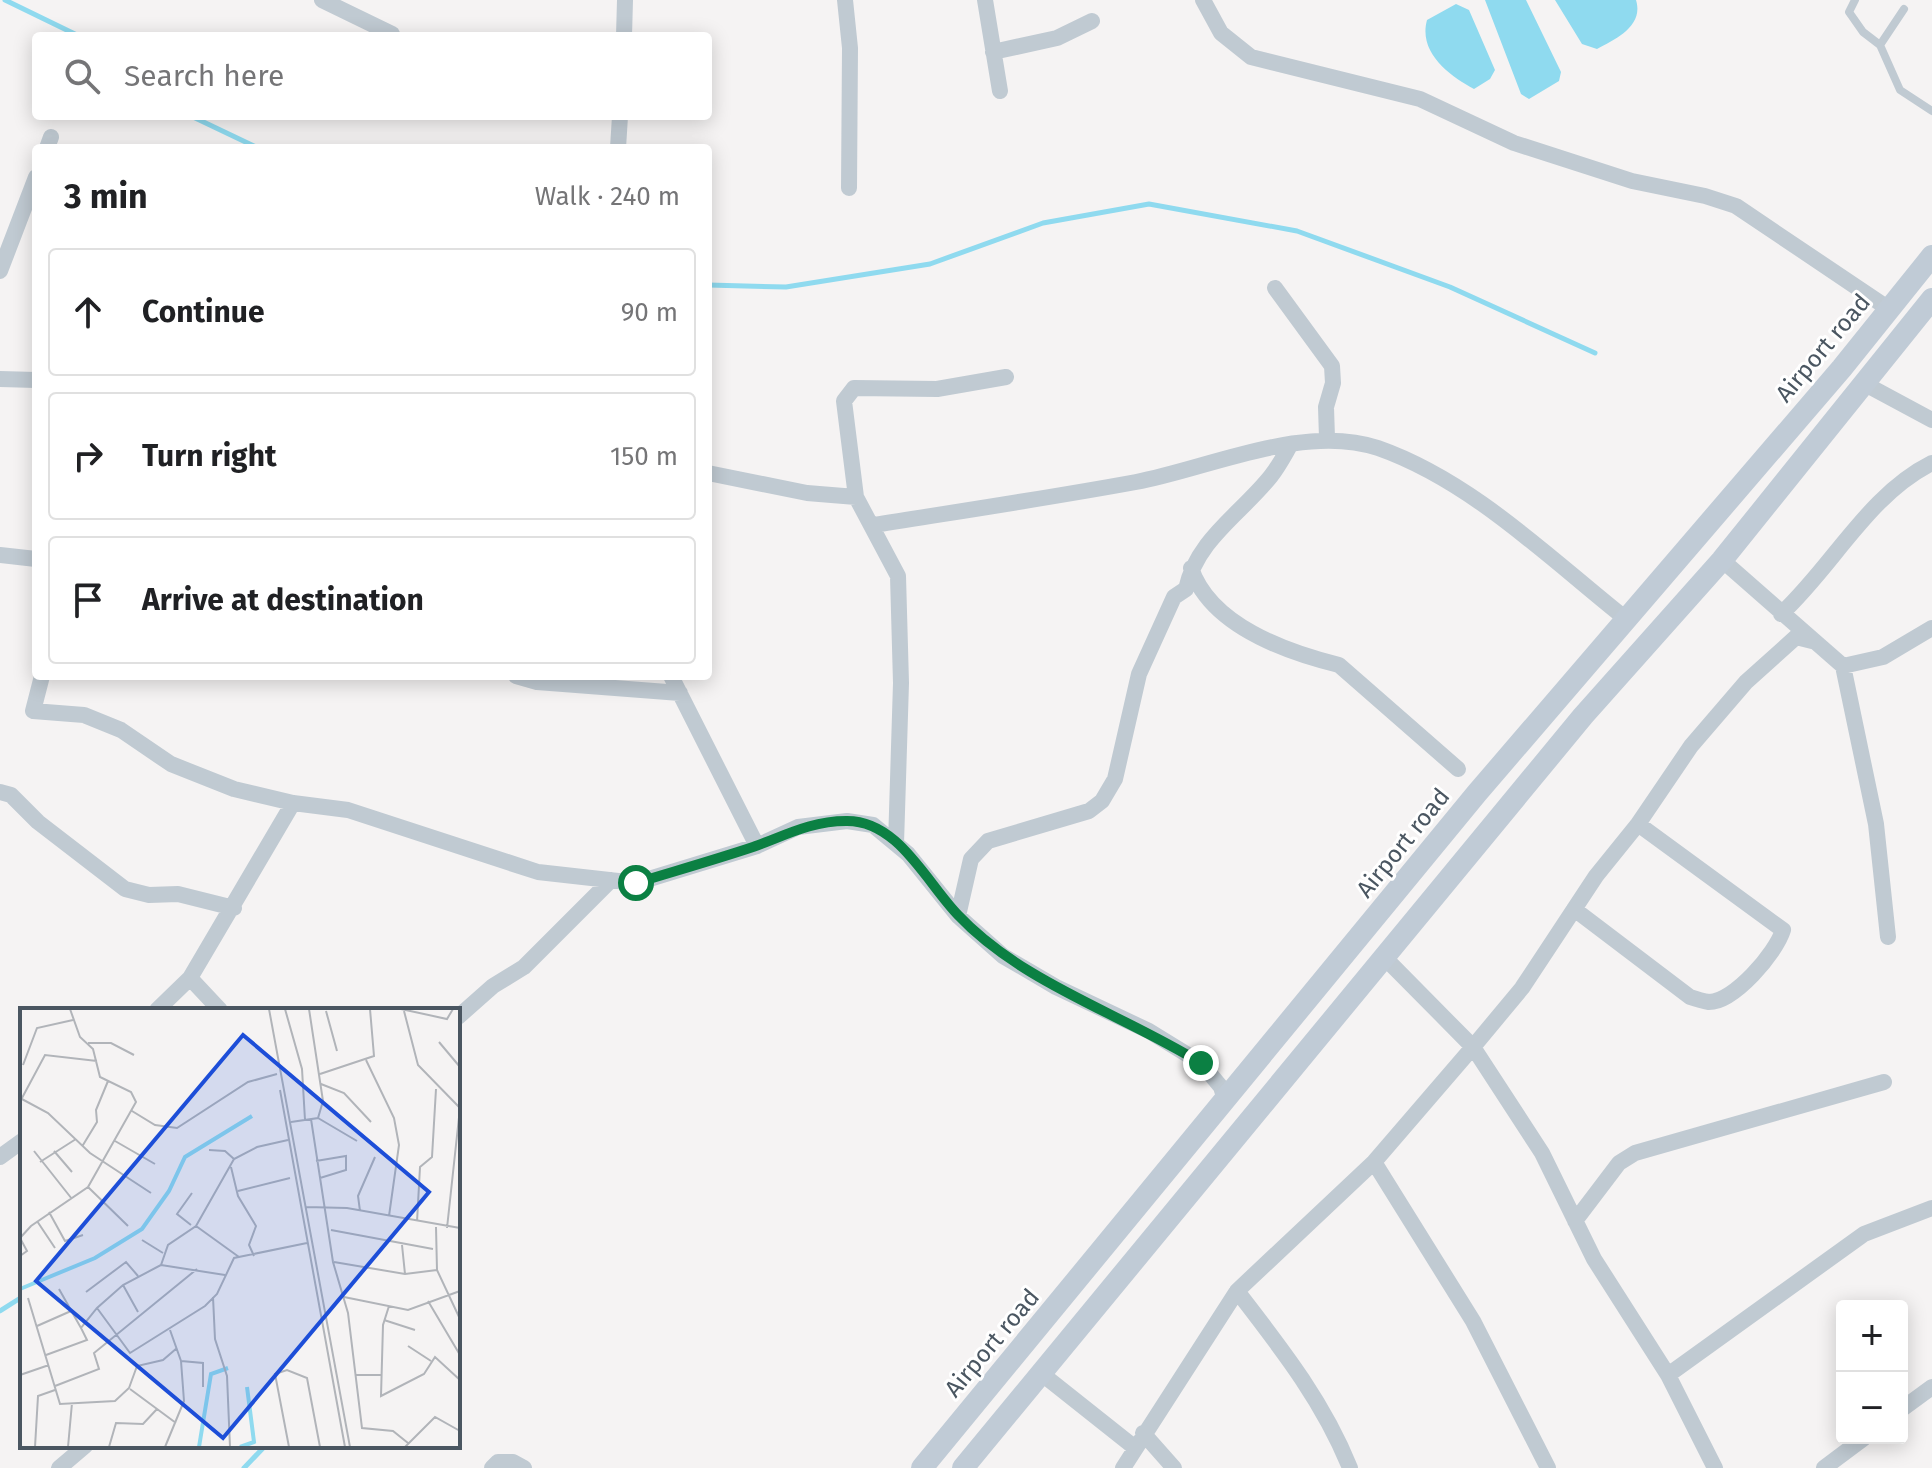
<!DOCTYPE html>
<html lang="en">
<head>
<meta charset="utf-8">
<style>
	body { margin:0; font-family:"Fira Sans",sans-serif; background:#f6f6f6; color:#202124 }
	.controls { position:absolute; right:24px; bottom:24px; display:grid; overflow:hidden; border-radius:8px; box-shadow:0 4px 20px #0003 }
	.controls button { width:72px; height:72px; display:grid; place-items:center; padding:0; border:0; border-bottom:2px solid #e0e0e0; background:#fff; color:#202124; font:40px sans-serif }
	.stop { position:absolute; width:24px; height:24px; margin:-18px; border:6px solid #0b8043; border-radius:50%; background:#fff }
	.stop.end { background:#0b8043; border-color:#fff; box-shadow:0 2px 8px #0008 }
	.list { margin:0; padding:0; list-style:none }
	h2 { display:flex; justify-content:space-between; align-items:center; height:104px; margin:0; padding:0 32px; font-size:34px }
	h2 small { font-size:26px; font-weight:400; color:#757577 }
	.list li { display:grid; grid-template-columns:52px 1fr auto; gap:24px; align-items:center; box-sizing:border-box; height:128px; margin:0 16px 16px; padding:0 16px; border:2px solid #e0e0e0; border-radius:8px }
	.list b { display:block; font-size:30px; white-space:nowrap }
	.list em { font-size:26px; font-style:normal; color:#757577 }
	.icon { flex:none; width:44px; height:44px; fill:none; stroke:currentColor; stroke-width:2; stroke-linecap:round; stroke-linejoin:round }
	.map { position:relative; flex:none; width:1932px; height:1468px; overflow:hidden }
	.search { position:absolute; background:#fff; box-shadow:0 4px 20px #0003; left:32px; top:32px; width:680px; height:88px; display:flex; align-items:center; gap:20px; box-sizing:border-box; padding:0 28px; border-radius:8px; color:#757577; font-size:30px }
	.panel { position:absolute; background:#fff; box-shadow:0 4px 20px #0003; left:32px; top:144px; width:680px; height:536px; border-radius:8px }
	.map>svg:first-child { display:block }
	.water { fill:#8fdaef }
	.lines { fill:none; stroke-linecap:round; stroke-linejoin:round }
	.stream { stroke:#8fdaef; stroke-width:5 }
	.lane { stroke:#c0cad2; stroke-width:8 }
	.street { stroke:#c0cad2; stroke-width:16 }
	.secondary { stroke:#c0cbd6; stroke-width:22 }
	.route { stroke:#0b8043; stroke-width:10 }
	.labels { text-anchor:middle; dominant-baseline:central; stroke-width:6; stroke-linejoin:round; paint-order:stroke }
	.street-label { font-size:24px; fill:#4a5661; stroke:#fff }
	.inset-river { fill:none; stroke:#8fdaef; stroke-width:4 }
	.inset-road { fill:none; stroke:#b1b4b9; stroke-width:2 }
	.view { fill:#1d4ed8; fill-opacity:0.15; stroke:#1d4ed8; stroke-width:4 }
	.inset-edge { fill:none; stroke:#4a5661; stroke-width:4 }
</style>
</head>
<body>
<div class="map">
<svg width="1932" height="1468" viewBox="0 0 1932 1468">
	<rect width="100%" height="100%" fill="#f5f3f3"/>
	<!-- water -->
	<path class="water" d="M1485 0H1526L1561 72 1559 81 1529 99 1521 94Z
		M1555 0H1636C1644 26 1616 39 1597 49L1582 44Z
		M1456 4 1469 10 1495 70 1490 79 1474 89C1450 76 1418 53 1427 20Z"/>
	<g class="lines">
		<!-- stream -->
		<path class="stream" d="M5 0 79 36
			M191 116 258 148
			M708 285 786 287 930 264 1043 223 1149 204 1297 231 1450 287 1595 353
			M0 1311 22 1297
			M244 1468 265 1446"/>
		<!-- lane -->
		<path class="lane" d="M1855 0 1849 12 1863 32 1880 45 1900 90 1932 111
			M1880 45 1904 9"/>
		<!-- street -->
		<path class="street" d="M322 0 392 34
			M845 0 850 48 849 188
			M985 0 1000 91
			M1203 0 1221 33 1251 57 1420 99 1514 143 1632 181 1705 196 1736 206 1889 309
			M624 36 625 0
			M993 52 1057 38 1092 21
			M47 148 51 137
			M618 148 620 116
			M0 271 36 177
			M1275 288 1332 366 1333 383 1326 407 1327 438
			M0 379 36 380
			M1865 384 1932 420
			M708 473 807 493 856 497 898 576 901 683 896 844
			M856 497 844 401 854 388 937 389 1006 377
			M874 525C961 511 1049 498 1136 482 1210 468 1304 423 1378 448 1472 481 1549 558 1626 619
			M0 555 36 559
			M1722 560 1843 666 1883 657 1932 628
			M1191 568C1210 625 1286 652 1339 665L1458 769
			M1781 614C1833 566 1868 495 1932 463
			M1843 666 1876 824 1888 937
			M42 676 33 711 84 715 121 730 171 764 234 789 293 803 348 810 538 872 636 883 757 846 798 827 847 821 873 825 908 854 958 916 1003 956 1056 987 1149 1031 1201 1063 1221 1087 1225 1100
			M516 676 537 682 680 693
			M671 676 757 846
			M0 792 11 795 38 822 125 889 149 895 178 894 234 908
			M1574 909 1690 997C1696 999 1703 1001 1709 1002 1734 1002 1776 953 1783 930L1638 824
			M958 916 971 859 988 841 1089 811 1102 801 1115 779 1139 674 1174 597 1186 589C1197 539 1241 514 1271 476 1279 466 1285 454 1291 444
			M1384 957 1473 1047 1542 1153 1594 1259 1668 1375 1715 1468
			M190 978 220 1010
			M157 1010 190 978 293 803
			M458 1017 493 986 524 967 611 880
			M0 1157 22 1141
			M1374 1162 1473 1321 1548 1468
			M1575 1221 1619 1163 1635 1153 1884 1082
			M1237 1291C1281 1348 1323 1401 1350 1468
			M1042 1374 1134 1447
			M1668 1375 1864 1234 1932 1208
			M1902 1409 1932 1387
			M1143 1433 1174 1468
			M59 1468 85 1446
			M492 1468 498 1462H513L524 1468
			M1123 1468 1237 1291 1374 1162 1473 1047 1522 988 1596 876 1638 824 1691 746 1746 682 1796 637 1812 641
			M1824 1468 1864 1438"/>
		<!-- secondary -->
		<path class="secondary" d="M922 1468 1477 793 1842 368 1932 256
			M963 1468 1583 716 1722 560 1932 299"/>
	</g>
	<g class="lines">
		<!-- route -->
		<path class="route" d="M636 883C675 871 714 860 753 847 784 836 811 821 846 821 898 820 926 882 958 915 1022 983 1122 1014 1201 1063"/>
	</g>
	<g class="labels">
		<!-- street labels -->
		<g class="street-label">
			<text transform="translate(1823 348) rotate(-50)">Airport road</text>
			<text transform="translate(1403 843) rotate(-51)">Airport road</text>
			<text transform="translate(992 1343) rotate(-50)">Airport road</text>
		</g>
	</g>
	<!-- overview -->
	<g transform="translate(20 1008)">
		<rect width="440" height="440" fill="#f5f3f3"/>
		<path class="inset-river" d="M0 281 75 250 122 221 149 183 165 149 232 108M179 439 191 366 208 360M220 439 234 434 227 379"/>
		<path class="inset-road" d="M249 1 330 439M265 1 282 61 285 112M381 1 427 11 433 1M306 3 317 43M384 3 398 57 440 100M419 34 440 59M68 35H91L114 47M346 52 374 110 379 137 369 208M3 57 17 20 53 12M300 66 354 48 350 1M301 76 324 85 351 114M260 82 325 439M0 90 28 105 70 145 131 185M2 90 25 47 77 53M112 103 135 117 157 120 228 74 257 66M298 110 337 133M291 111 313 254 328 305 342 420 373 423 388 435M271 114 298 110 303 93 289 1M95 133 135 156M63 137 77 114 76 102 88 73M189 142 205 143 214 151M14 143 52 191M34 143 52 164M296 153 326 148V162L300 170M20 154 56 131M211 159 218 188 236 218 229 237 234 248M68 179 108 218M218 183 270 170M286 199 327 200 440 220M340 203 338 188 355 149M29 204 45 233 63 227M17 213 35 240M397 214 400 159 412 149 416 81M171 217 157 206 172 185M176 218 219 249M416 219 417 262 440 311M427 220 440 100M311 222 413 241M122 232 143 245M382 237 385 266M0 248 7 243 0 230 11 218 68 179 116 94 111 84 80 69 73 41 60 29 50 1M314 254 385 266 417 262M141 257 205 267M103 277 118 304M39 281 61 320M66 284 106 254 118 268M193 289 195 331 207 368 210 439M324 289 388 302 440 283M8 290 40 396 95 393 109 380 117 358 143 352 157 340M408 293 440 347M369 298 363 317 361 388 404 366 415 349 440 372M77 300 110 345 185 298 197 286 214 250 287 235M364 312 395 322M17 318 51 303M388 338 411 353M26 347 67 332 61 320 77 300 103 277 141 257 148 237 176 218 214 151 237 139 268 132M161 353 183 355V379M0 367 29 357M335 367H361M35 378 79 361 74 345 177 261M110 381 156 415M15 439 18 388 35 382M48 439 52 395M89 439 96 415 123 416 137 401M145 439 164 393 161 353 150 322M269 439 255 366 267 362 287 370 300 439M385 439 415 409 440 423"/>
		<path class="view" d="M223 27 409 184 203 430 16 273Z"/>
		<rect width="440" height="440" class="inset-edge"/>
	</g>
</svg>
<div class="controls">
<button>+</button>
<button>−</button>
</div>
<div class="stop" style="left:636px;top:883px"></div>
<div class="stop end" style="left:1201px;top:1063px"></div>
<div class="search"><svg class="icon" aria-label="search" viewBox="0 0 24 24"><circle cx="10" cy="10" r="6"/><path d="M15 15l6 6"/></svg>Search here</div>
<section class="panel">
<h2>3 min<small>Walk · 240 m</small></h2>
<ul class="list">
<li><svg class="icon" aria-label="ahead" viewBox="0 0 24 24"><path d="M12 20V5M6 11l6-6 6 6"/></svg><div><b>Continue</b></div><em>90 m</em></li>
<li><svg class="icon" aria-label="right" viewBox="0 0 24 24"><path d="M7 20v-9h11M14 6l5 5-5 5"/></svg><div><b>Turn right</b></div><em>150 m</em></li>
<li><svg class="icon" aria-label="arrive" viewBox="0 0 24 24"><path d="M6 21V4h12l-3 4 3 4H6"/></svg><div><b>Arrive at destination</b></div></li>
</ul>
</section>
</div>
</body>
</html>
